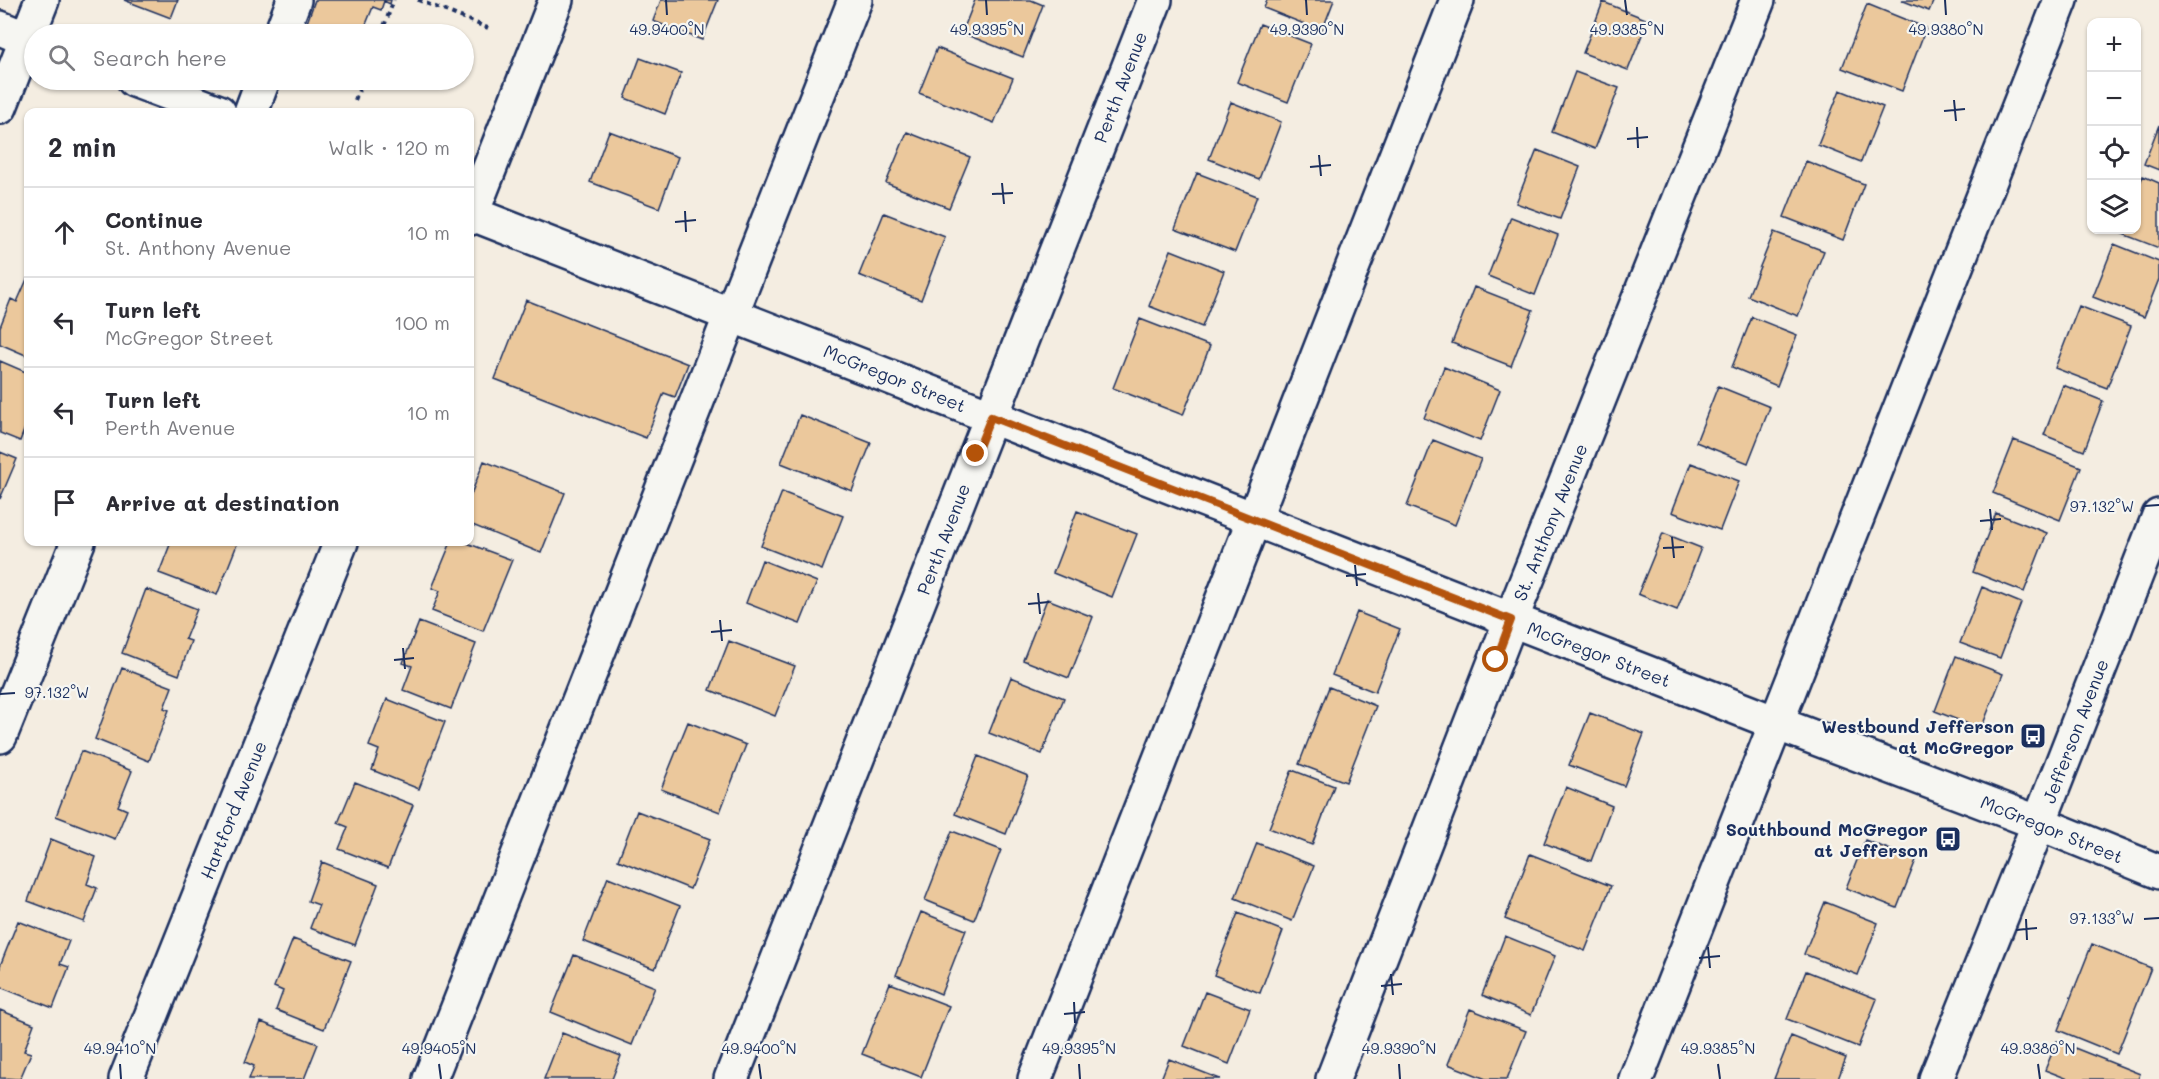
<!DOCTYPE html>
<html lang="en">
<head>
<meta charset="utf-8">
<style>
	body { margin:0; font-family:Mali,sans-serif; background:#f2f2f3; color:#2b2b33 }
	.controls { position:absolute; right:18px; top:18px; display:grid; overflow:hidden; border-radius:12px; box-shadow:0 2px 4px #0004 }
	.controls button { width:54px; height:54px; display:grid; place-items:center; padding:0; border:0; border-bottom:2px solid #e1e1e2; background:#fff; color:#2b2b33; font:30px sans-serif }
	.stop { position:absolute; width:18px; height:18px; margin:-14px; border:4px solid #b45309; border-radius:50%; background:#fff }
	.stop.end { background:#b45309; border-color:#fff; box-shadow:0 2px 6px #0008 }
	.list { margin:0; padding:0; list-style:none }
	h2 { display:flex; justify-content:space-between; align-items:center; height:78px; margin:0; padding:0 24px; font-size:26px }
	h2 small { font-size:20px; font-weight:400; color:#7c7c81 }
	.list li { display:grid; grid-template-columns:39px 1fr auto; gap:18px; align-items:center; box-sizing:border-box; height:90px; padding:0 24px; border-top:2px solid #e1e1e2 }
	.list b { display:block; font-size:22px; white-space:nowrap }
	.list p { margin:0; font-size:20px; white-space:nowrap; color:#7c7c81 }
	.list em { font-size:20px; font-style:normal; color:#7c7c81 }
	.icon { flex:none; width:33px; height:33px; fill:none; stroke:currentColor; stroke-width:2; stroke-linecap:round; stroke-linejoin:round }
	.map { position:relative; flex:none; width:2159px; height:1079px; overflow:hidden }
	.search { position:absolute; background:#fff; box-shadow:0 2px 4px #0004; left:24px; top:24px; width:450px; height:66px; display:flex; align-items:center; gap:15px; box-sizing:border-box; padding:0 21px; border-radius:33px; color:#7c7c81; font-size:22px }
	.panel { position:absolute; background:#fff; box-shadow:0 2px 4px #0004; left:24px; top:108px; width:450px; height:438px; border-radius:12px }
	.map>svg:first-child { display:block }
	.building { fill:#ebc89c; stroke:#1b2f5e; stroke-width:1.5 }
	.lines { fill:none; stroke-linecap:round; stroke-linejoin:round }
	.minor-casing { stroke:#1b2f5e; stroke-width:38 }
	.major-casing { stroke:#1b2f5e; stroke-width:38 }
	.path { stroke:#1b2f5e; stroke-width:4; stroke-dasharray:4.5 4.5; stroke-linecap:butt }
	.minor { stroke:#f6f6f2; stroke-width:33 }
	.major { stroke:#f6f6f2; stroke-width:33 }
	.route { stroke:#b45309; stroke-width:8 }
	.ticks { fill:none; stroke:#1b2f5e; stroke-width:2 }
	.labels { text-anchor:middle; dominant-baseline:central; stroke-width:4.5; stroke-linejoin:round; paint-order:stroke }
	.street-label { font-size:18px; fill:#1b2f5e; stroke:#f6f6f2 }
	.poi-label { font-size:18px; font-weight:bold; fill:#1b2f5e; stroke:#f6f6f2; text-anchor:end }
	.ticks-label { font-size:15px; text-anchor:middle; fill:#1b2f5e; stroke:#f6f6f2; stroke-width:4.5; stroke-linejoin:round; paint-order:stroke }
</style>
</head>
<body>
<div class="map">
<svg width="2159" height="1079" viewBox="0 0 2159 1079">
	<rect width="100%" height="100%" fill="#f4ede1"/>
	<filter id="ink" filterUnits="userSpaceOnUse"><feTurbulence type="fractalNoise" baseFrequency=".0167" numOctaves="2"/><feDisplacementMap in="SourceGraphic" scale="12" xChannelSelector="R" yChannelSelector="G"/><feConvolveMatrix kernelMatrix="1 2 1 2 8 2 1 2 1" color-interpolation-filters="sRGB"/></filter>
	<g filter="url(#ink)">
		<!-- building -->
		<path class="building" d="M124 0H178L171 18Z
			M315 0H391L390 4 384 1 381 10 373 7 362 34H303Z
			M661 0H718L702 40 653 21Z
			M975 0H1031L1043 5 1023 57 962 33Z
			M1267 0H1334L1322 31 1264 8Z
			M1901 0H1934L1929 11Z
			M1603 2 1648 20 1628 70 1583 53Z
			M1867 4 1926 28 1902 91 1842 68Z
			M1260 24 1311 44 1288 102 1237 82Z
			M937 48 1013 78 994 123 919 93Z
			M640 58 681 73 665 114 625 98Z
			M1575 72 1619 88 1595 149 1552 132Z
			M1840 90 1883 107 1861 162 1818 145Z
			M1231 102 1281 122 1259 179 1209 159Z
			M2159 125V170L2144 164Z
			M609 131 678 157 659 208 590 182Z
			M907 132 970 157 949 208 886 183Z
			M1537 150 1580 167 1560 219 1516 203Z
			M1806 161 1864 184 1843 240 1784 217Z
			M1197 173 1257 196 1235 252 1175 229Z
			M2143 176 2159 183V248L2120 233 2122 230H2136V192Z
			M884 213 945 237 921 300 859 275Z
			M1511 217 1558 235 1535 295 1488 276Z
			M1774 232 1824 251 1798 316 1748 296Z
			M2114 244 2159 262V279L2144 317 2093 297Z
			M1171 250 1224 271 1202 327 1149 306Z
			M28 277V356L0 344V327L11 299 17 302Z
			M1474 287 1533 310 1511 366 1452 343Z
			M526 300 688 364 675 397 664 393 646 438 495 379Z
			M2079 306 2131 326 2107 388 2055 368Z
			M1752 317 1797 335 1777 386 1732 367Z
			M1140 319 1210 346 1183 415 1113 388Z
			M0 361 28 373V420L20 441 0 433Z
			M1444 367 1500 390 1480 441 1424 418Z
			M2063 385 2103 401 2084 451 2044 435Z
			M1718 386 1770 407 1748 463 1696 442Z
			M800 415 871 443 852 491 781 463Z
			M1433 440 1481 459 1455 525 1407 506Z
			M2014 440 2081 467 2060 520 1993 493Z
			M0 452 17 459 0 499Z
			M484 461 565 493 541 553 470 524V497Z
			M1691 463 1739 481 1720 530 1672 512Z
			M782 492 843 516 822 570 761 546Z
			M1077 511 1137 534 1112 597 1053 573Z
			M1996 513 2047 533 2024 592 1973 572Z
			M1663 533 1701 548 1677 610 1638 594Z
			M171 542H238L217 595 159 573Z
			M451 542H464L512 560 483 631 432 611 440 591 432 588Z
			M762 560 817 582 800 624 746 603Z
			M1982 587 2021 603 2000 658 1960 643Z
			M146 589 197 609 185 639 191 641 179 675 122 653Z
			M1047 599 1093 617 1069 678 1023 660Z
			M1357 612 1400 629 1375 692 1332 675Z
			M419 622 476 644 451 709 403 690 412 666 403 663Z
			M729 641 795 666 775 716 710 690Z
			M1956 656 2003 674 1981 729 1935 711Z
			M122 668 172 687 164 708 169 710 149 761 95 739Z
			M1011 677 1064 698 1042 754 989 733Z
			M1329 687 1376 706 1346 782 1299 764Z
			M387 699 445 722 419 789 372 770 379 750 369 746Z
			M1590 713 1644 734 1624 786 1569 765Z
			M688 722 746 745 720 812 661 789Z
			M81 751 132 771 118 806 127 810 115 839 56 816Z
			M978 756 1028 776 1006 834 955 814Z
			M1292 770 1334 786 1312 845 1269 828Z
			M355 782 413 805 388 868 339 849 348 827 338 823Z
			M1566 787 1612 806 1591 861 1544 843Z
			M637 811 710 839 690 889 618 860Z
			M952 831 1001 850 974 920 925 900Z
			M51 839 96 857 87 884 97 888 84 922 28 901Z
			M1865 840 1916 860 1897 908 1846 888Z
			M1257 843 1314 866 1292 921 1235 898Z
			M1530 854 1611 886 1585 951 1505 919Z
			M322 862 378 884 355 945 310 928 319 905 308 901Z
			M608 877 680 906 655 969 583 941Z
			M1825 902 1878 923 1858 975 1804 954Z
			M921 912 966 930 941 994 896 975Z
			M1238 913 1283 931 1260 993 1214 975Z
			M18 921 69 941 60 964 69 967 53 1008 0 987V966Z
			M1505 936 1555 956 1531 1015 1482 995Z
			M293 939 351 961 324 1029 276 1010 283 991 274 987Z
			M2092 944 2151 968 2117 1054 2058 1030Z
			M574 955 655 987 632 1045 551 1012Z
			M1806 971 1877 999 1858 1047 1787 1019Z
			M890 983 949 1006 921 1077 862 1054Z
			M1205 992 1250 1009 1229 1064 1184 1046Z
			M1470 1009 1526 1031 1507 1079H1486L1448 1064Z
			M0 1010 34 1024 24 1051 31 1053 20 1079 0 1078Z
			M261 1022 318 1044 304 1079H249L254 1066 245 1062Z
			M562 1033 621 1056 612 1079H544Z
			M1791 1036 1846 1058 1838 1079H1774Z
			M2057 1041 2140 1074 2138 1079H2068L2045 1070Z
			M1169 1059 1220 1079H1161Z"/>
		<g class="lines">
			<!-- minor casing -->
			<g class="minor-casing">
				<path id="minor" d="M281 34 294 0
					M0 107 42 0
					M251 112 263 80
					M470 218 556 0
					M0 736 78 542
					M126 1079 341 542
					M430 1079 855 0
					M731 1079 1155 0
					M1035 1079 1457 0
					M1333 1079 1511 620 1758 0
					M1636 1079 2061 0
					M1936 1079 2039 823 2159 516"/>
			</g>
			<!-- major casing -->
			<g class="major-casing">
				<path id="major" d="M0 28 34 42
					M134 80 219 112
					M470 213 1776 723 2039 823 2159 872"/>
			</g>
			<!-- path -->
			<path class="path" d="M418 0 488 28
				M381 34 394 0
				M355 100 363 80"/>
			<!-- minor -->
			<use href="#minor" class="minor"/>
			<!-- major -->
			<use href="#major" class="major"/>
		</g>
	</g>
	<g class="lines" filter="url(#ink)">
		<!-- route -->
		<path class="route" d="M976 454 991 417 1511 620 1496 660"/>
	</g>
	<!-- ticks -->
	<path class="ticks" d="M666 0 667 15M986 0 987 15M1306 0 1307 15M1625 0 1627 15M1945 0 1946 15M1954 100 1956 121M1944 111 1965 109M1637 127 1638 148M1627 139 1648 137M1319 155 1321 176M1310 167 1331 165M1002 183 1004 204M992 194 1013 193M685 211 686 232M675 222 696 220M2144 506 2159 505M1990 509 1992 530M1980 521 2001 519M1672 537 1674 558M1663 548 1684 547M1355 565 1357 586M1346 576 1366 574M1038 593 1040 614M1028 604 1049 602M720 620 722 641M711 632 732 630M403 648 405 669M394 660 414 658M0 694 15 693M2026 919 2027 940M2144 919 2159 918M2016 930 2037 928M1708 947 1710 968M1699 958 1720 956M1391 974 1393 995M1381 986 1402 984M1074 1002 1075 1023M1064 1014 1085 1012M120 1064 121 1079M439 1064 441 1079M759 1064 761 1079M1079 1064 1080 1079M1399 1064 1400 1079M1718 1064 1720 1079M2038 1064 2040 1079"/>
	<!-- icons -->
	<defs>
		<g id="bus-square" transform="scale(1.35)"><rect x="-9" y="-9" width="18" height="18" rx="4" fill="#1b2f5e" stroke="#f6f6f2"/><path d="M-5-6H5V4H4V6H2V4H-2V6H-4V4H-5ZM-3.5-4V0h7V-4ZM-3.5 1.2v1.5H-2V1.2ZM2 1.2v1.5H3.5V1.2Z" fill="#fff"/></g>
	</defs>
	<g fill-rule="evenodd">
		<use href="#bus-square" x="2033" y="736"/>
		<use href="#bus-square" x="1948" y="839"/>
	</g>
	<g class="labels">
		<!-- street labels -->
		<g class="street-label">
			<text transform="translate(1120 87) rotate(-69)">Perth Avenue</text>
			<text transform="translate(895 378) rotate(22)">McGregor Street</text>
			<text transform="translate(1550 522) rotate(-68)">St. Anthony Avenue</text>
			<text transform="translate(943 539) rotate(-69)">Perth Avenue</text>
			<text transform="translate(1599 654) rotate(21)">McGregor Street</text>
			<text transform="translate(2075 731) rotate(-69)">Jefferson Avenue</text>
			<text transform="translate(233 810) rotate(-68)">Hartford Avenue</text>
			<text transform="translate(2052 829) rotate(22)">McGregor Street</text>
		</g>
		<!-- poi labels -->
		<g class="poi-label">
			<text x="2014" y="726">Westbound Jefferson<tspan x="2014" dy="21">at McGregor</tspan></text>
			<text x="1928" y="829">Southbound McGregor<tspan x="1928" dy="21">at Jefferson</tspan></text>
		</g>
	</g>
	<g class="ticks-label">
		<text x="667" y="35">49.9400°N</text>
		<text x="987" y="35">49.9395°N</text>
		<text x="1307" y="35">49.9390°N</text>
		<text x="1627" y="35">49.9385°N</text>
		<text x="1946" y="35">49.9380°N</text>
		<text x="2102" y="512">97.132°W</text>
		<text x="57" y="698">97.132°W</text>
		<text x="2102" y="924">97.133°W</text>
		<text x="120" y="1054">49.9410°N</text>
		<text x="439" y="1054">49.9405°N</text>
		<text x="759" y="1054">49.9400°N</text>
		<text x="1079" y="1054">49.9395°N</text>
		<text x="1399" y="1054">49.9390°N</text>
		<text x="1718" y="1054">49.9385°N</text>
		<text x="2038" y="1054">49.9380°N</text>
	</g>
</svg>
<div class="controls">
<button>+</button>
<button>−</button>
<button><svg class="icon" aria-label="locate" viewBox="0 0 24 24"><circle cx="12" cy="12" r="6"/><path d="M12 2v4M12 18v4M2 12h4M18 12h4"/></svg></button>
<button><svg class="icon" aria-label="layers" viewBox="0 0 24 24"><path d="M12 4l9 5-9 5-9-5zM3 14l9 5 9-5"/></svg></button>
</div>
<div class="stop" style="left:1496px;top:660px"></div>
<div class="stop end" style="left:976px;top:454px"></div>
<div class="search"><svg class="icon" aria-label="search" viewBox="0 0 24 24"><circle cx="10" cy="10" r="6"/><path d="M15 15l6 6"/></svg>Search here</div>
<section class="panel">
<h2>2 min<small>Walk · 120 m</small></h2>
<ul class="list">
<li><svg class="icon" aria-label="ahead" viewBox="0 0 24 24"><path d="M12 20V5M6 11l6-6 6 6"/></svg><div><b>Continue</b><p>St. Anthony Avenue</p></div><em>10 m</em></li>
<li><svg class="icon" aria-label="left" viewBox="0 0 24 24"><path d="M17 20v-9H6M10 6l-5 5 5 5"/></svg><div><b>Turn left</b><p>McGregor Street</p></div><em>100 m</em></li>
<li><svg class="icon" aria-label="left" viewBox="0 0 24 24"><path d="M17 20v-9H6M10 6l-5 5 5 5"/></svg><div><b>Turn left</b><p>Perth Avenue</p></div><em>10 m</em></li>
<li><svg class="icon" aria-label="arrive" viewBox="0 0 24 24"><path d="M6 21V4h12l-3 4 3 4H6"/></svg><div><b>Arrive at destination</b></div></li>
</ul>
</section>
</div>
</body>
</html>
